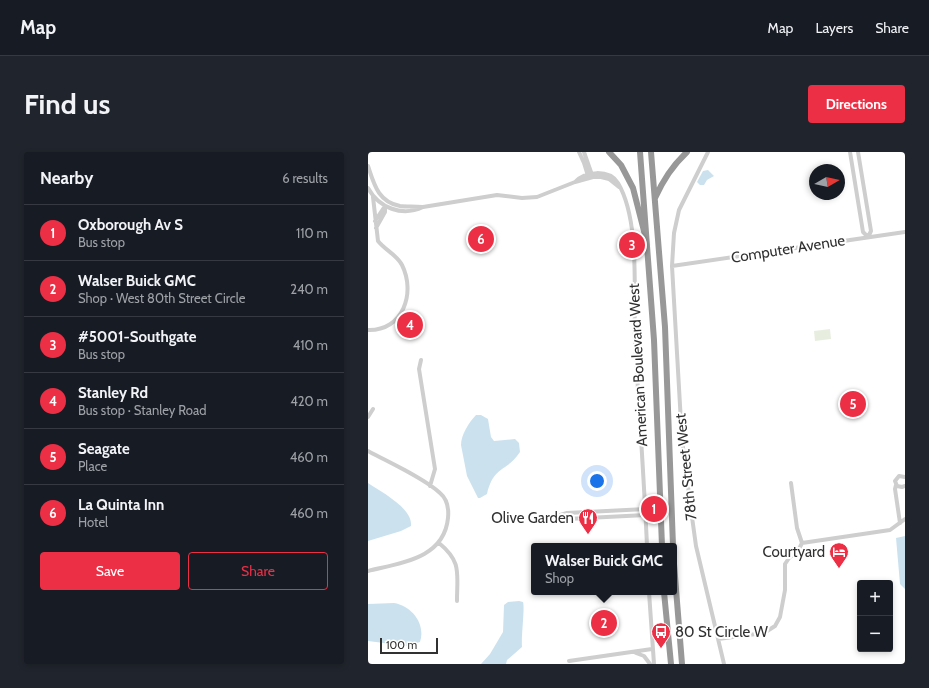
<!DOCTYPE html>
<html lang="en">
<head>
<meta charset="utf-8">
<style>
	body { margin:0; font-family:Cabin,sans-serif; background:#20242c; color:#f1f3f6 }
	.controls { position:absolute; right:12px; bottom:12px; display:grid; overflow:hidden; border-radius:4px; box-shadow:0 2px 6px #0003 }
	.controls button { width:36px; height:36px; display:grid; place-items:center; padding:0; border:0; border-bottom:1px solid #363941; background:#171b24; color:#f1f3f6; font:20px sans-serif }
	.compass { position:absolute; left:441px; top:12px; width:36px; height:36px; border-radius:50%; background:#171b24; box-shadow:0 2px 6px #0003; rotate:81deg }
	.scale { position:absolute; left:12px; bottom:10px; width:58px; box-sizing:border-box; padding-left:4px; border:2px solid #313131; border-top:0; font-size:11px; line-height:14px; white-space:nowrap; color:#313131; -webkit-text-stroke:3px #fff; paint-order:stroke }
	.you { position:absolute; left:229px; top:329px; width:14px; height:14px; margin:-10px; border:3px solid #fff; border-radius:50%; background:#1a73e8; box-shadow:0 0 0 6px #1a73e833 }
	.badge { display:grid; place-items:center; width:26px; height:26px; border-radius:50%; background:#ec2f45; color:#fff; font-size:13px; font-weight:700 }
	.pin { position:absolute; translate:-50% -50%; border:2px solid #fff; box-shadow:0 1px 4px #0006 }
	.popup { position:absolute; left:163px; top:391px; width:146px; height:52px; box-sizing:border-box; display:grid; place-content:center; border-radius:4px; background:#171b24; filter:drop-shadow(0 1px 3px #0005); font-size:13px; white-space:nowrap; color:#9ea1a6 }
	.popup b { font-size:15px; color:#f1f3f6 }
	.popup::after { content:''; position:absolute; left:50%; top:100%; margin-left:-8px; border:8px solid transparent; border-top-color:#171b24 }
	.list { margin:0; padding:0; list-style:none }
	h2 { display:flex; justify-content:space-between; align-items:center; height:52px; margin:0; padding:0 16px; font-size:17px }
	h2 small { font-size:13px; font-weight:400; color:#9ea1a6 }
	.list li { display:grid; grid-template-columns:26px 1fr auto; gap:12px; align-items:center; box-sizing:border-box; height:56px; padding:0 16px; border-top:1px solid #363941 }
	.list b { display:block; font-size:15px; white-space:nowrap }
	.list p { margin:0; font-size:13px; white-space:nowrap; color:#9ea1a6 }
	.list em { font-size:13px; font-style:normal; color:#9ea1a6 }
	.actions { display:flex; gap:8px; padding:12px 16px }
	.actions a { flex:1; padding:9px 0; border:1px solid #ec2f45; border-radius:4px; text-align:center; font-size:14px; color:#ec2f45 }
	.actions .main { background:#ec2f45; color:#fff }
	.map { position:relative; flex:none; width:537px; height:512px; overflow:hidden; border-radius:4px }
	header { display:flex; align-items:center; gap:24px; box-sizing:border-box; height:56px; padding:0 20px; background:#171b24; border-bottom:1px solid #363941 }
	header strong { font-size:19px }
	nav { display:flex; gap:22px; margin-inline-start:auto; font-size:14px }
	.intro { display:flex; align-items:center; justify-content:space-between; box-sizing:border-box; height:96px; padding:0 24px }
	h1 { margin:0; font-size:28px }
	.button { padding:10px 18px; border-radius:4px; background:#ec2f45; color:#fff; font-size:14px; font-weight:700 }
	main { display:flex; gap:24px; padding:0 24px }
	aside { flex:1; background:#171b24; border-radius:4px; box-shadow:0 2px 6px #0003 }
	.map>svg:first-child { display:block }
	.green { fill:#e8eedf }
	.water { fill:#cbe2ee }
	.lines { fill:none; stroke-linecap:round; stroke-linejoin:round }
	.minor { stroke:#cecece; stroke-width:4 }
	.highway { stroke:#989898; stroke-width:6 }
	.labels { text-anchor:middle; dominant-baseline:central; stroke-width:4; stroke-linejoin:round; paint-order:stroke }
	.street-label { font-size:15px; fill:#313131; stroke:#fff }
	.poi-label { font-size:15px; fill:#313131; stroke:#fff; text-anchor:end }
</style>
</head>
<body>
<header>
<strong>Map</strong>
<nav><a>Map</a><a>Layers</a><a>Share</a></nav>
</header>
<div class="intro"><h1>Find us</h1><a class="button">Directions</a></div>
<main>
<aside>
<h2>Nearby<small>6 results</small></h2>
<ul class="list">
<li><span class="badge">1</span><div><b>Oxborough Av S</b><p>Bus stop</p></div><em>110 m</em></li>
<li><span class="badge">2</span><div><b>Walser Buick GMC</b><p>Shop · West 80th Street Circle</p></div><em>240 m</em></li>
<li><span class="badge">3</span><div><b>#5001-Southgate</b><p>Bus stop</p></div><em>410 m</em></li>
<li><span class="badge">4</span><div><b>Stanley Rd</b><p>Bus stop · Stanley Road</p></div><em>420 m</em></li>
<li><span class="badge">5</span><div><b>Seagate</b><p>Place</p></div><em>460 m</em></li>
<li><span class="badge">6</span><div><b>La Quinta Inn</b><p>Hotel</p></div><em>460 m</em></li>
</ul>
<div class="actions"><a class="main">Save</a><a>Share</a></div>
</aside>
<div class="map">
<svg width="537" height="512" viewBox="0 0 537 512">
	<rect width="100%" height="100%" fill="#fff"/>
	<!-- green -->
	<path class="green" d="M462 177 463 187 447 189 446 179Z"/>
	<!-- water -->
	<path class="water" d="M340 18 346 24 339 28 336 33H332L329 30 335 19Z
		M108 263H113L120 267 123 285 126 289 147 287 151 291 152 300C138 321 126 313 119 342L112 346H110L99 324 93 293C93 283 101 270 108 263Z
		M0 331C13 340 45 356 43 374L33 379 0 389Z
		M537 384V437L532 432 528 386Z
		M151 449 155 450C157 456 153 484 154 495L139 508 138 512H113L122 502 135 480 136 453 140 450Z
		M26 451C44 454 58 472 52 490L39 494 0 489V452Z"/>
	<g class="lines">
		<!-- minor -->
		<path class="minor" d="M211 0 216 11 220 24
			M216 0 224 23
			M340 0 311 58 306 81 304 114 314 288 324 365 328 394 356 512
			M482 0 495 80 500 85
			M490 0 503 79 500 85
			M0 14C6 32 10 50 32 54 39 55 47 54 54 55
			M207 30C217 19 241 17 250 31 273 70 265 143 267 189 271 257 276 326 279 394
			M0 36C11 56 34 65 55 55L129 43 154 46 169 45 207 30 225 25H233L241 27 251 35
			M7 69 17 54
			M8 76 17 60V54
			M304 114 537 80
			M0 178C35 179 48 141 34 113 29 103 17 98 10 89L5 45
			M53 208 51 217 67 317 62 334
			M0 265 5 257
			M0 299C20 310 56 326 72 341 79 347 81 356 80 366 76 407 32 411 0 419
			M537 325 531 324 527 329 529 334 534 335 537 334
			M423 331 429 376 434 391
			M528 333 527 337 532 371
			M189 364 199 361 278 357
			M186 365 199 367 278 363
			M71 391C94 410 89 421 89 449
			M281 440 286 512
			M350 487 396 481 407 474 412 465 417 438V412L421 406 430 399 434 391 522 378 537 367
			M268 501 276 504 282 512
			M201 509 284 497"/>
		<!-- highway -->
		<path class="highway" d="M241 0 253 13 265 36 277 83
			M272 0 286 188 294 394
			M283 0 297 175 305 394
			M287 46C295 28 304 14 319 0
			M306 412 314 512
			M296 440 303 512"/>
	</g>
	<!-- icons -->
	<defs>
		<g id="restaurant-pin" transform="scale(1)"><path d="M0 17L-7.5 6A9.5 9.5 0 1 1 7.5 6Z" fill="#ec2f45" stroke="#fff"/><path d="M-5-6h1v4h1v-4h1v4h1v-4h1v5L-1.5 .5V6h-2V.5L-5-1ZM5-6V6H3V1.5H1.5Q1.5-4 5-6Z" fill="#fff"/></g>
		<g id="hotel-pin" transform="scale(1)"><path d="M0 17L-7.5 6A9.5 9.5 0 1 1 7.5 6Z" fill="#ec2f45" stroke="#fff"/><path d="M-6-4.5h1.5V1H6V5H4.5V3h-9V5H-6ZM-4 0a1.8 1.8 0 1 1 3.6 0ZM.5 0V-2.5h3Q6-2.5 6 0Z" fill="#fff"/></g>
		<g id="bus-pin" transform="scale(1)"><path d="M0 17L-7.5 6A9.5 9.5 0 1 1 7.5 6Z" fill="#ec2f45" stroke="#fff"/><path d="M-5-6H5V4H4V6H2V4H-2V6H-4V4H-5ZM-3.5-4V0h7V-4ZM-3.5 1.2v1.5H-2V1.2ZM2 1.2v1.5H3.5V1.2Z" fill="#fff"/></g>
	</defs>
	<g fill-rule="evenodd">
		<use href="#restaurant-pin" x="220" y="366"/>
		<use href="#hotel-pin" x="471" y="400"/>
		<use href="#bus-pin" x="293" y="480"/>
	</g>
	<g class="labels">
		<!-- street labels -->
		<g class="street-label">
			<text transform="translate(420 97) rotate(-9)">Computer Avenue</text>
			<text transform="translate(270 213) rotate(-93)">American Boulevard West</text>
			<text transform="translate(318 315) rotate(-96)">78th Street West</text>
		</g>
		<!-- poi labels -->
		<g class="poi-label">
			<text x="206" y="366">Olive Garden</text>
			<text x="457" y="400">Courtyard</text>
			<text x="307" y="480" text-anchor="start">80 St Circle W</text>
		</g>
	</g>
</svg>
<div class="controls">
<button>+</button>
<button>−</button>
</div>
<svg class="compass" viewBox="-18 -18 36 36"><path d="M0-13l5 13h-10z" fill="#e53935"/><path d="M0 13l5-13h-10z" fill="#9ea1a6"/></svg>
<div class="scale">100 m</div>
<div class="you"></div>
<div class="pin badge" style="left:286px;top:357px">1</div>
<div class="pin badge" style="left:236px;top:471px">2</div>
<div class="popup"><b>Walser Buick GMC</b>Shop</div>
<div class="pin badge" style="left:264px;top:93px">3</div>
<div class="pin badge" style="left:42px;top:173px">4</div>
<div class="pin badge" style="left:485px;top:252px">5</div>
<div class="pin badge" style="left:113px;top:87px">6</div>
</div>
</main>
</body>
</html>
